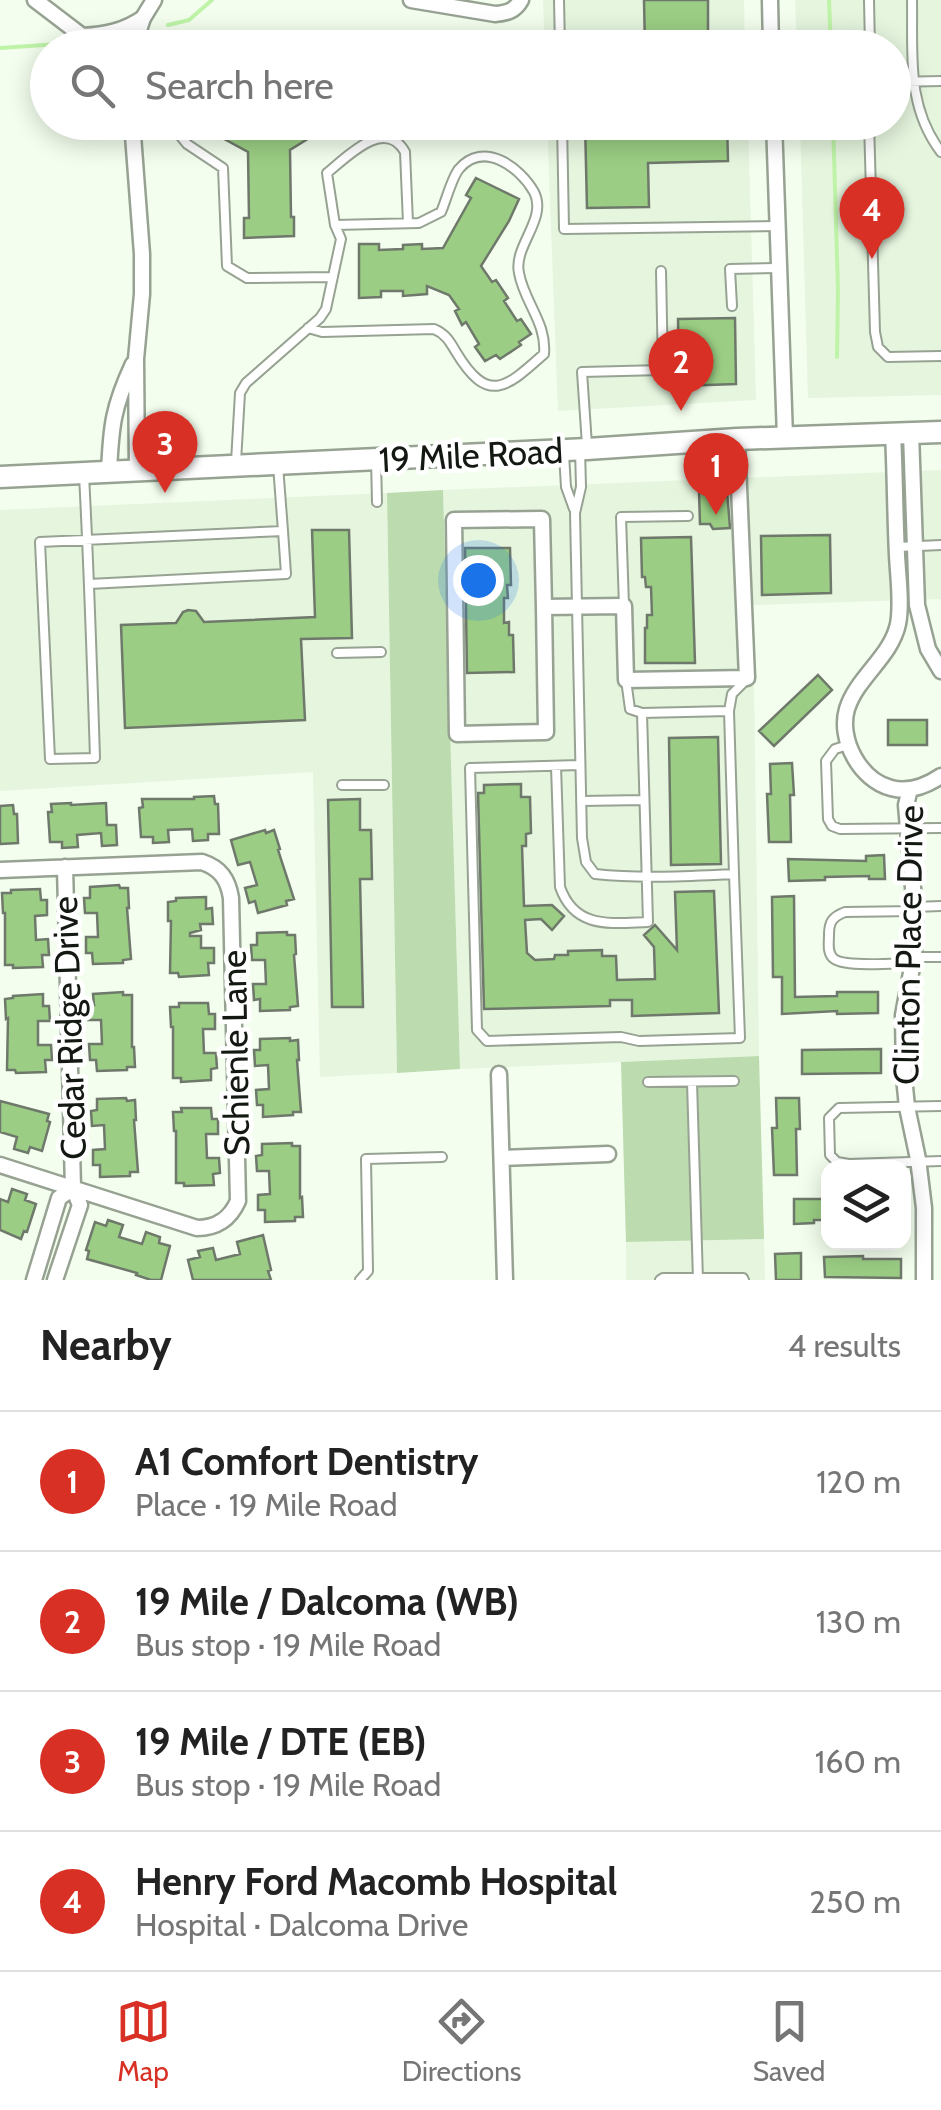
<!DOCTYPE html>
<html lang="en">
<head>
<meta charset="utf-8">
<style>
	body { margin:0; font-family:Cabin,sans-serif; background:#f2f2f2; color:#222 }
	.controls { position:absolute; right:30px; bottom:30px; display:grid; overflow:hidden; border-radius:20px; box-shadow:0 5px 25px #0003 }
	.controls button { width:90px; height:90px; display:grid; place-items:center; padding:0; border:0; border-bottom:2px solid #e0e0e0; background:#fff; color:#222; font:50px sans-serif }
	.you { position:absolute; left:478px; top:580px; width:35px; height:35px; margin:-25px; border:8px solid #fff; border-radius:50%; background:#1a73e8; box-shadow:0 0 0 15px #1a73e833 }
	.badge { display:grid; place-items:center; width:65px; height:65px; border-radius:50%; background:#d93025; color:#fff; font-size:32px; font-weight:700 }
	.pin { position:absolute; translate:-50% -82px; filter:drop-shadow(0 2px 5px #0008) }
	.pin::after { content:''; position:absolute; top:52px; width:35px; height:30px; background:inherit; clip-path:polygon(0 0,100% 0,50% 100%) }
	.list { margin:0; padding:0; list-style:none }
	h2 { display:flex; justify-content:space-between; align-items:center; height:130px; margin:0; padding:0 40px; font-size:42px }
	h2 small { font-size:32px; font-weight:400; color:#767676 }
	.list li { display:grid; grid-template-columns:65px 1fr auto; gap:30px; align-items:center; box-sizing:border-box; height:140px; padding:0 40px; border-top:2px solid #e0e0e0 }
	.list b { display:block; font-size:38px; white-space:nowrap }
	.list p { margin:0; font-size:32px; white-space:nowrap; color:#767676 }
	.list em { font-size:32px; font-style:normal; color:#767676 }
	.icon { flex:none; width:55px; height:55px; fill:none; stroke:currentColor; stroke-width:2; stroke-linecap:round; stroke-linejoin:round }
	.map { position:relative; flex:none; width:941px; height:1280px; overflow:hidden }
	.search { position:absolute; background:#fff; box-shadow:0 5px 25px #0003; left:30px; right:30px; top:30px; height:110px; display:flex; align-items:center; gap:25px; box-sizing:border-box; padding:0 35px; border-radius:55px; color:#767676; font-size:38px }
	.sheet { height:690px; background:#fff }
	nav { display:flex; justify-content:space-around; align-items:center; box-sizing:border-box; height:140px; border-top:2px solid #e0e0e0; background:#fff; font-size:28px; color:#767676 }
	nav a { display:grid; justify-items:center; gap:5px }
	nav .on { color:#d93025 }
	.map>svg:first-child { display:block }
	.built { fill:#e5f5de }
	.green { fill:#bcdbae }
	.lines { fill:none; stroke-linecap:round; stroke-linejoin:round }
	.stream { stroke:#bff4a8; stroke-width:4 }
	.building { fill:#9bce84; stroke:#6f796b; stroke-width:2.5 }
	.lane-casing { stroke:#97a293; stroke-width:12 }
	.street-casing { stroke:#97a293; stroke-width:19 }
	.secondary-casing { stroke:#97a293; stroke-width:25 }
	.lane { stroke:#fff; stroke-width:8 }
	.street { stroke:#fff; stroke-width:14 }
	.secondary { stroke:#fff; stroke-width:20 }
	.labels { text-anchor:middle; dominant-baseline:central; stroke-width:9; stroke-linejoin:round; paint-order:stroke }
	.street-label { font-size:35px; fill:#141813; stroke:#fff }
</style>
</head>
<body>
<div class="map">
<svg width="941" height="1280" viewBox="0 0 941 1280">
	<rect width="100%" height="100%" fill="#f3feee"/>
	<!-- built -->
	<path class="built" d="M543 0H744L745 47H545Z
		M795 0H941V395L808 398 800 123 894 122V48L797 47Z
		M547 123H748L756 400 558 411Z
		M941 470V599L753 605 759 1056 460 1069 443 490Z
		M387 493 397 1073 320 1077 313 772 0 791V510Z
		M764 1239 765 1280H626V1242Z"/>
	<!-- green -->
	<path class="green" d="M443 490 460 1069 397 1073 387 493Z
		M759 1056 764 1239 626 1242 621 1062Z"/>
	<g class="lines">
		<!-- stream -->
		<path class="stream" d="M829 0 831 48
			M168 25 189 20 212 0
			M0 48 59 44
			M833 122 838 291 837 357"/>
	</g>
	<!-- building -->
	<path class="building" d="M644 0H708V48H645Z
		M193 122H335L290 150 291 217H294V236L244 238V218H249L248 152Z
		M585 122H727L728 161 648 163 649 207 587 208Z
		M476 178 519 199 509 221 481 266 492 282 496 280 508 298 504 301 517 321 521 319 531 334 519 342 521 345 500 359 496 355 485 361 475 347 479 344 466 322 462 325 455 311 459 309 449 295 427 286V294L403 296V291H381V297L359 298V244H379V250L403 249V245L422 244V249L443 248 471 198 466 195Z
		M735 318 736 384 679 386 678 319Z
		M699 491H727L730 528 713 529 710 524H700Z
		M312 530H349L352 638 301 639 305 720 125 728 121 625 176 623 183 612 188 610 196 611 204 622 315 617Z
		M830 535 831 593 762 595 761 536Z
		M691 537 695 663H645V628H647V615H652L651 587H646L645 577H642L641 538Z
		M465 548H510L511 585H507L508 598H504V623L509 622V635H513L514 672 467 673Z
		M818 675 832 690 774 746 759 731Z
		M888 720H927V745H888Z
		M718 737 721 864 671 865 669 738Z
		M792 763 794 795H790L791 842H769L767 794H771L770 764Z
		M521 784V797H530L531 833 526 834V846H522L524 906 552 905 564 916 552 930 541 919 525 920 527 953 535 960 554 959 555 955H568V951L602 950V956H616L617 980 655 979 654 947 644 935 655 925 677 950 675 892 714 891 719 1013 632 1016V1000H610V1006L484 1009 478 793H484V785Z
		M214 796 215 804H218L219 834H208V840L193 841 192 829 168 830 169 842 153 843V837H141L139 808 143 807 142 799H194V797Z
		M360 799V830H371L372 879H360L363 1007H332L328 800Z
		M71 803V805L106 803 107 825H116L117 845 102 846 101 833 77 835 78 847 62 848V842H50L48 812H52L51 804Z
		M13 805 14 814H17L18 843 0 844V806Z
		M265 830 266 833 274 830 280 849 278 850 294 899 286 901 287 905 258 913 255 901 249 903 245 888 257 885 250 862 238 865 231 840Z
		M884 855 885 879H869V876L825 877V880L789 881 788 859 866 861V856Z
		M119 885 120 888H128L129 908H127L131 959 123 960V963L93 964 92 953H86V937H98L97 913H85L84 898H90V887Z
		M40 889 41 900H47V915L35 916 36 940 48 939 49 955H42L43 967 13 968V965H5V913H3L2 893H11V890Z
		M794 896 795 997 837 996V992H878V1013L837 1014V1011L782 1014V977H773L772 897Z
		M206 897V909L212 908 213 924H200L201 930 190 933V936H201V948H214V963H208L209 975 179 977 178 973H170L171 921H168V902L176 901V898Z
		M287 932V935H295L296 954 294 955 298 1006 290 1007V1010L260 1011V999L254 1000 253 984H266L265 960H252L251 945H257V933Z
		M123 992V995H132V1047H134L135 1067H127V1070L97 1071 96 1060H90L89 1044H102L101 1020H88V1005H94L93 994Z
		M43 994V1006H49L50 1021H38V1045H51L52 1060H45L46 1072 16 1073 15 1070H7L8 1018 6 1019 5 999 13 998V996Z
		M179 1003H208L209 1014H215V1029H203L204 1053H216L217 1068 211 1069V1080L181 1082V1078H173V1027H171L170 1007H179Z
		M290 1038V1041L298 1040 299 1060H297L301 1112H293V1115L263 1117V1105H257L256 1090 269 1089 268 1065 255 1066 254 1050H260V1039Z
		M881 1049V1073L802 1074V1050Z
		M126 1098 127 1101 135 1100 136 1120H134L138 1172H130V1176L100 1177V1165H93V1150L105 1149 104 1125 92 1126 91 1111 97 1110V1099Z
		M776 1098H799L800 1129H796L797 1175H774L772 1128H777Z
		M0 1101 49 1114 47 1121 50 1122 42 1151 30 1147 28 1153 14 1149 17 1137 0 1132Z
		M181 1108H211L212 1119H218V1134H206L207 1158H219L220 1173 213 1174 214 1185 184 1186V1183H176V1131H174L173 1112H182Z
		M292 1143V1146H300V1198L302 1197 303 1217H295V1221L265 1222V1210H258V1195L270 1194 269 1171H257L256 1156 262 1155V1144Z
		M12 1189 27 1194 25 1200 36 1204 27 1232 24 1231 21 1239 0 1230V1199L8 1202Z
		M794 1199H828V1220H814V1223L794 1224Z
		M108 1220 123 1225 119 1237 142 1244 146 1232 160 1237 159 1243 170 1246 161 1280H151L136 1275 137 1273 87 1259 89 1251 86 1250 95 1222 106 1226Z
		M263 1235 271 1270 268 1271 271 1280H193L188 1260 200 1257 198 1251 213 1248 216 1260 240 1254 237 1242Z
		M801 1253V1280H776L775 1254Z
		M863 1256V1259H901V1278L825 1277 824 1257Z"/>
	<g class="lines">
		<!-- lane casing -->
		<g class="lane-casing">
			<path id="lane" d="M559 0 560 48
				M869 0 870 48
				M912 0C913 55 906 106 941 152
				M894 82 941 81
				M169 122 187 144 223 168 227 266 247 278 333 277
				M391 122 392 138
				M562 122 564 229 777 226
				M869 122 875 332 878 347 888 357 941 356
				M732 306 730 269 779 268
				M308 328 322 332 434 329C446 334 450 342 456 352 488 405 506 388 544 354 547 323 524 302 519 273 513 246 548 219 534 192 520 167 483 140 459 169 452 177 446 201 441 212L419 223 335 225
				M587 445 582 372 663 370 661 271
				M564 454 566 487 574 509
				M376 460 377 502
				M236 462 240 393 246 383 320 318 326 309 341 239 335 225 327 173C348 156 385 117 405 152L408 223
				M278 465 283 531
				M84 475C89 569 92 664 95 758L50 759 40 542 283 531 286 574 89 584
				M897 547 941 545
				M624 606 621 517 688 516
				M337 653 381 652
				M626 680 630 709 642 713
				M729 711 732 694 745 681
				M848 745 835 749 826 761 828 819 832 826 840 829 941 828
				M580 765 470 768 477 1030 487 1041 621 1037 639 1041 740 1038 734 874
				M556 766 560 887C575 930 612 923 648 922 646 852 644 783 642 713L729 711 734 874C688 876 642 879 595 874L586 862 582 838 575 513 581 487 580 449
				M342 785H384
				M581 801 644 800
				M914 907 941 906
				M914 957H941
				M912 963C896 963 843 968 833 958 827 952 829 943 829 935 829 922 832 917 845 912L915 911
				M648 1082 734 1081
				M692 1082 698 1280
				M941 1106 839 1108 829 1118 830 1155 837 1162 849 1164 941 1161
				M360 1280 368 1271 366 1159 442 1157
				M660 1280 663 1278H743L744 1280"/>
		</g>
		<!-- street casing -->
		<g class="street-casing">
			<path id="street" d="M35 0 98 48
				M411 0 495 14C507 13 515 11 521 0
				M770 0 771 48
				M83 36C105 35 124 31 143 18
				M133 48 143 18 154 0
				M132 122 142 254V294L136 359 137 471
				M774 122 785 437
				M893 433C895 474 895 514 897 555 898 577 902 603 898 624 891 657 857 677 847 709 838 739 860 780 891 788 909 793 926 786 941 776
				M911 433 917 605 928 649 941 671
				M109 472C111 426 113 407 133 364
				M544 607 542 519 454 520 457 734 546 732 544 607 624 606 626 680 747 678 737 439
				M910 789 906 805 915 911 914 957 903 1015 904 1077 907 1107 918 1159 924 1208V1280
				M65 867 73 1188
				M0 870 202 862C220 868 228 879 231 898L238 1201C230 1219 217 1228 197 1228L0 1165
				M499 1074 505 1280
				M502 1158 608 1154
				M34 1280 59 1198 73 1188 80 1205 55 1280"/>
		</g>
		<!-- secondary casing -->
		<g class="secondary-casing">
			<path id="secondary" d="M0 477 587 449 737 439 941 432"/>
		</g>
		<!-- lane -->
		<use href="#lane" class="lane"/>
		<!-- street -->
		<use href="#street" class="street"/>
		<!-- secondary -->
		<use href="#secondary" class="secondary"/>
	</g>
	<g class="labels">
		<!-- street labels -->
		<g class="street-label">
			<text transform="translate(471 455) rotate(-3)">19 Mile Road</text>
			<text transform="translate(908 945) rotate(-89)">Clinton Place Drive</text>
			<text transform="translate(69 1028) rotate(-92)">Cedar Ridge Drive</text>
			<text transform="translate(235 1053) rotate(-91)">Schienle Lane</text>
		</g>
	</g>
</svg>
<div class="controls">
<button><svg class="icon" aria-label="layers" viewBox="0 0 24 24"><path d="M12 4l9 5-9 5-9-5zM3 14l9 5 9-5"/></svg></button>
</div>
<div class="you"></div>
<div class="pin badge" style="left:716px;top:515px">1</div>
<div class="pin badge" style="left:681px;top:411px">2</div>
<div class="pin badge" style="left:165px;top:493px">3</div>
<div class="pin badge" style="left:872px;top:259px">4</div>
<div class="search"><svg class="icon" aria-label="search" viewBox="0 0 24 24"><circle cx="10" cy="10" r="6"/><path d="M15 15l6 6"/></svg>Search here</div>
</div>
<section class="sheet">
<h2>Nearby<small>4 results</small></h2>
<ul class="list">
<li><span class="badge">1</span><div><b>A1 Comfort Dentistry</b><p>Place · 19 Mile Road</p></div><em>120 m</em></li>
<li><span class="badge">2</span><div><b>19 Mile / Dalcoma (WB)</b><p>Bus stop · 19 Mile Road</p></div><em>130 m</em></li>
<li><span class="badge">3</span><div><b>19 Mile / DTE (EB)</b><p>Bus stop · 19 Mile Road</p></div><em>160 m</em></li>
<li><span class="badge">4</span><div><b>Henry Ford Macomb Hospital</b><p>Hospital · Dalcoma Drive</p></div><em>250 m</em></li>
</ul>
</section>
<nav>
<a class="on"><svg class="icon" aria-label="map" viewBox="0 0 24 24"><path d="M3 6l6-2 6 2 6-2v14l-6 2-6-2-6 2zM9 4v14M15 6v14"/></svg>Map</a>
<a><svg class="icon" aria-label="directions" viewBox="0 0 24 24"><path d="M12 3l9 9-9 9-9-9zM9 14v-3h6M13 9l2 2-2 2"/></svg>Directions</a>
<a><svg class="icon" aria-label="saved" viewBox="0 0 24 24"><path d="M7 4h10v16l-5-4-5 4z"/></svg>Saved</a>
</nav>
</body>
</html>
